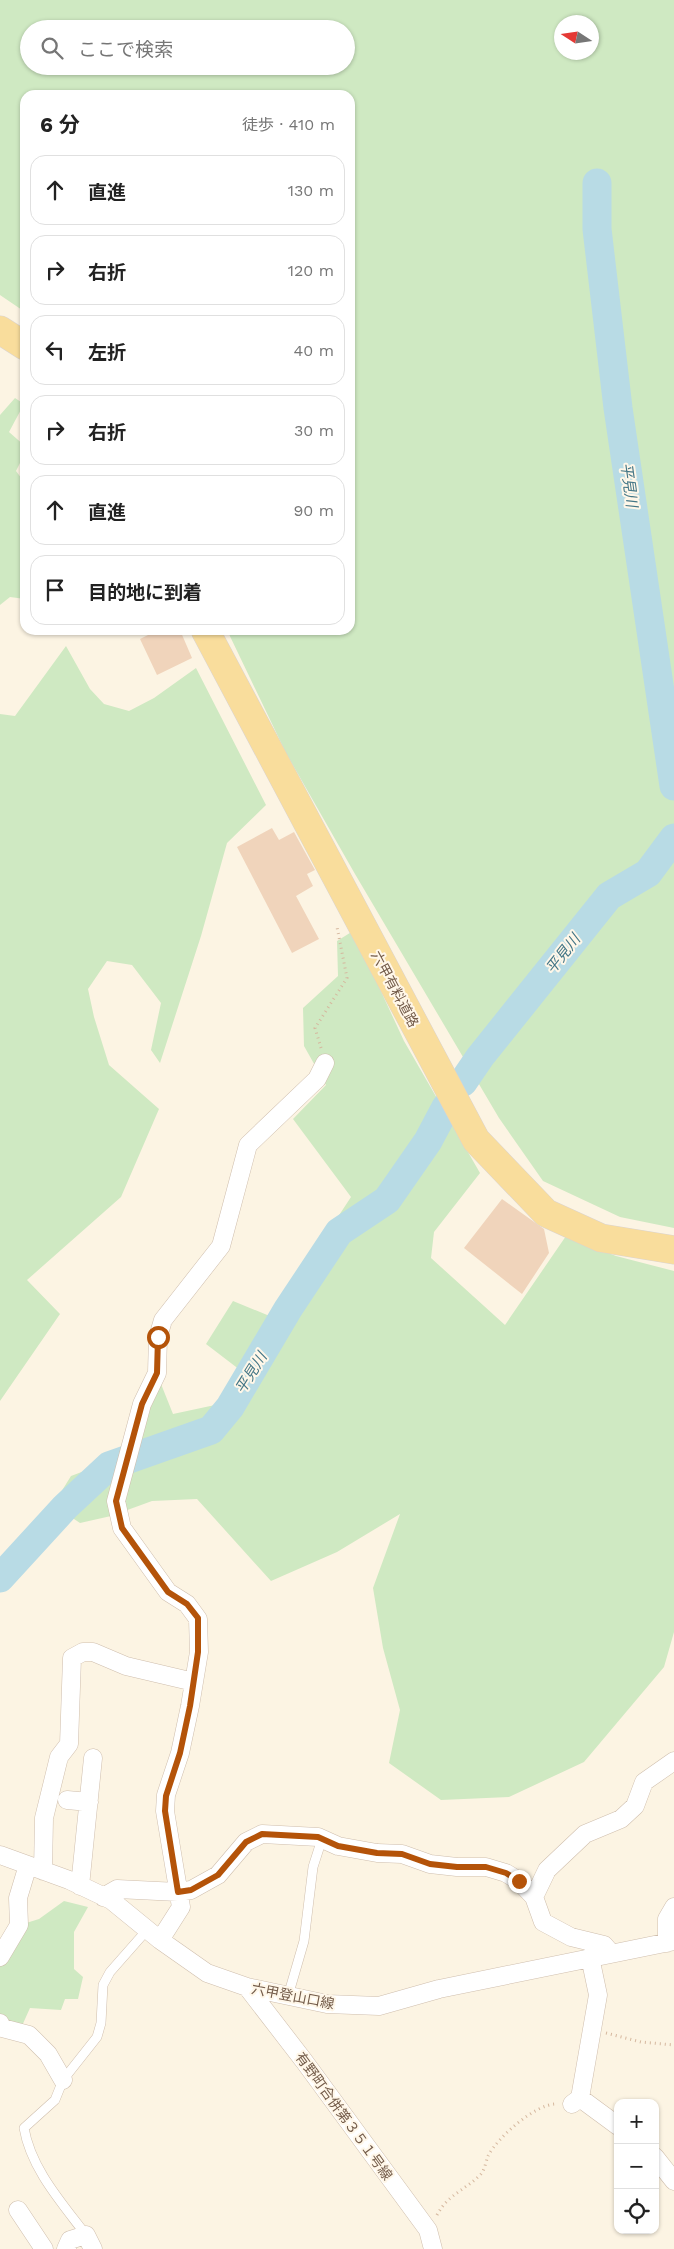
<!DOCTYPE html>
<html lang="ja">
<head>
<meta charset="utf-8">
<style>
	body { margin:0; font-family:"Work Sans","Noto Sans JP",sans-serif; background:#f6f6f6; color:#222 }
	.controls { position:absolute; right:15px; bottom:15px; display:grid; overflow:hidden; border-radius:10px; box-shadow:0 1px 4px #0004 }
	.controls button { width:45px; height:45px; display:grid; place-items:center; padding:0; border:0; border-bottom:1px solid #e0e0e0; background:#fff; color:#222; font:25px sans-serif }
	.compass { position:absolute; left:554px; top:15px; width:45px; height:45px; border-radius:50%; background:#fff; box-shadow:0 1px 4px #0004; rotate:282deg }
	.stop { position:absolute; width:15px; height:15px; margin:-11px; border:4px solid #b45309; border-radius:50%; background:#fff }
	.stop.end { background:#b45309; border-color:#fff; box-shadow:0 1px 5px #0008 }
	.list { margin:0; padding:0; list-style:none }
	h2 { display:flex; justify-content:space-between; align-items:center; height:65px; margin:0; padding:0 20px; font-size:21px }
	h2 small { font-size:16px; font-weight:400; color:#767676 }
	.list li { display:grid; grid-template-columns:32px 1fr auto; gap:15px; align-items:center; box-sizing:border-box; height:70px; margin:0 10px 10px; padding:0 10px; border:1px solid #e0e0e0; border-radius:15px }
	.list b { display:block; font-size:19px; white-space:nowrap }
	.list em { font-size:16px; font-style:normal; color:#767676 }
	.icon { flex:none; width:28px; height:28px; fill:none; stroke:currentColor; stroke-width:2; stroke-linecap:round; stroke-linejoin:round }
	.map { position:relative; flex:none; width:674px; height:2249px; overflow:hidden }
	.search { position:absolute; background:#fff; box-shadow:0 1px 4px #0004; left:20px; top:20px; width:335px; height:55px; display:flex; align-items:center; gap:12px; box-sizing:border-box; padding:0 18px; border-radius:28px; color:#767676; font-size:19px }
	.panel { position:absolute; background:#fff; box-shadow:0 1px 4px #0004; left:20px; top:90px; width:335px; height:545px; border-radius:15px }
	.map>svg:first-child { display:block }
	.green { fill:#cfe9c2; fill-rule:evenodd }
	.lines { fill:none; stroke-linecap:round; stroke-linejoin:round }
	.river { stroke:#b8dbe5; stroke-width:29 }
	.building { fill:#f0d4bb }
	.lane-casing { stroke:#cfbead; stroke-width:10 }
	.street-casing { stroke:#cfbead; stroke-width:19 }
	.primary-casing { stroke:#dbd4d0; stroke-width:29 }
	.path { stroke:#d5b79e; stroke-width:3; stroke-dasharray:1 4; stroke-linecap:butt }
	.lane { stroke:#fff; stroke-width:9 }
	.street { stroke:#fff; stroke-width:18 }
	.primary { stroke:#f9dd9c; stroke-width:28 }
	.route { stroke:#b45309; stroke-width:6 }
	.labels { text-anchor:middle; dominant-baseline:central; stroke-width:4; stroke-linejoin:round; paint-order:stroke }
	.street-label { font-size:14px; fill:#735b49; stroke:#fff7e9 }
	.water-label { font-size:15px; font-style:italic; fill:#447686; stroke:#fff7e9 }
</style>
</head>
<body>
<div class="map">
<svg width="674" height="2249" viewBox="0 0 674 2249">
	<rect width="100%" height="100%" fill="#fcf4e3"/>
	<!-- green -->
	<path class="green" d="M0 0H674V1228L620 1217 543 1181 499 1118 355 874 286 753 227 630H350V95H25V312L0 295ZM562 22H592V52H562ZM29 29H346V66H29Z
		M15 398 24 404 9 432 25 446V453L16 471 25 483V599L10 597 0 605V415Z
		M66 646 90 689 104 704 129 711 154 698 196 668 266 805 227 843 201 936 160 1063 151 1050 161 1003 132 965 107 961 88 989 94 1017 109 1065 159 1109 121 1197 27 1280 60 1314 0 1401V714L15 716Z
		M353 931 404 1041 480 1173 434 1232 431 1258 505 1325 566 1236 616 1256 674 1271V1632L664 1667 584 1762 509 1797 441 1800 389 1763 400 1710 383 1648 373 1588 400 1514 337 1552 271 1581 197 1499 152 1501 111 1516 80 1523 53 1505 71 1476 132 1453 159 1379 173 1414 215 1405 240 1370 206 1344 233 1301 272 1317 351 1197 293 1119 326 1085 304 1046 303 1008 338 976 337 941Z
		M64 1901 88 1907 74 1932V1969L83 1977 78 1999H65L61 2010 30 2008 21 2028 0 2019V1967L4 1952 23 1924 39 1919Z"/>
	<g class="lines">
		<!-- river -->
		<path class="river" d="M597 183V229L618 408 674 786
			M463 1082 480 1057 609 896 648 873 674 838
			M0 1578 65 1507 109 1466 211 1430 230 1407 288 1309 339 1232 387 1200 428 1141 446 1107"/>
	</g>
	<!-- building -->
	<path class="building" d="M158 630H180L192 658 157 675 140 639Z
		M272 828 279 840 294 832 315 870 307 874 313 886 296 896 319 939 292 953 237 847Z
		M502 1199 544 1229 549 1253 522 1294 464 1248Z"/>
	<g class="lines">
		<!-- lane casing -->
		<g class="lane-casing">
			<path id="lane" d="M288 1996 304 1941 313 1867 322 1839
				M86 2235C62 2203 31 2169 24 2128L55 2100 63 2080 97 2037 101 2023 103 1985 110 1972 147 1930"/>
		</g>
		<!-- street casing -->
		<g class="street-casing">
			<path id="street" d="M67 1800 89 1802
				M0 1855 69 1880 111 1900 160 1940 207 1973 247 1987 327 2004 379 2006 439 1989 674 1941
				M43 1871 44 1818 59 1757 69 1744 72 1658 83 1652H93L126 1666 194 1682
				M80 1886 93 1758
				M103 1897 117 1889 178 1892 191 1890 218 1875 246 1842 262 1834 318 1837 338 1846 377 1853 402 1854 430 1864 457 1867H486L506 1873 519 1881 534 1897 543 1922 571 1937 604 1945 611 1953
				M534 1897 547 1870 585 1834 621 1819 635 1806 644 1782 674 1761
				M160 1940 181 1907 165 1811 166 1795 180 1753 190 1706 199 1652 198 1619 187 1604 168 1592 122 1528 116 1501 142 1404 157 1373 158 1337 163 1320 221 1246 248 1145 317 1079 325 1063
				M667 1943V1919L674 1907
				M0 1957 19 1925 18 1898 28 1865
				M247 1987 304 2061 428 2230 433 2249
				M0 2023 2 2028 29 2035 48 2054 63 2080
				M580 2098 618 2126
				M572 2104 580 2098 598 1995 590 1957
				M655 2157 674 2181
				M18 2210 44 2249
				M66 2249 70 2240 86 2235 93 2249"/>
		</g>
		<!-- primary casing -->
		<g class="primary-casing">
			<path id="primary" d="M0 330 25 346
				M205 630 476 1140 546 1213 601 1238 674 1250"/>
		</g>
		<!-- path -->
		<path class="path" d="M321 1048 315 1028 347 978 337 927 339 926
			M606 2033 641 2042 674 2045
			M437 2215C448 2194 467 2189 481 2174 485 2169 486 2161 488 2156 498 2137 535 2104 556 2104"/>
		<!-- lane -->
		<use href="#lane" class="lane"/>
		<!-- street -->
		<use href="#street" class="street"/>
		<!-- primary -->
		<use href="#primary" class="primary"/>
	</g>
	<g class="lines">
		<!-- route -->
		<path class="route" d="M158 1337 157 1373 142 1404 116 1501 122 1528 168 1592 187 1604 198 1618V1652L190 1706 180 1753 166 1796 165 1811 178 1892 191 1890 218 1875 246 1842 262 1834 318 1837 338 1846 377 1853 402 1854 430 1864 457 1867H486L506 1873 519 1881"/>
	</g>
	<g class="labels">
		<!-- street labels -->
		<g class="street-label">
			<text transform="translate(395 989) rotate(62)">六甲有料道路</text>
			<text transform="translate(293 1996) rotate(11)">六甲登山口線</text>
			<text transform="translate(344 2116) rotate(54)">有野町合併第３５１号線</text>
		</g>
		<!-- water labels -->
		<g class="water-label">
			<text transform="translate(629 485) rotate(82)">平見川</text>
			<text transform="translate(563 954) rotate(-52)">平見川</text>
			<text transform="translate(251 1373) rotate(-58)">平見川</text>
		</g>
	</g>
</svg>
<div class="controls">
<button>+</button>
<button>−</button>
<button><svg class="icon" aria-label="locate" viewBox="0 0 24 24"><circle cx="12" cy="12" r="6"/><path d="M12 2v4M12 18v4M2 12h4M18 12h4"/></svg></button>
</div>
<svg class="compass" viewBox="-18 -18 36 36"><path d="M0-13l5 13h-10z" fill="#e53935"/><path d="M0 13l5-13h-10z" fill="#767676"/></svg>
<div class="stop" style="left:158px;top:1337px"></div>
<div class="stop end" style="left:519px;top:1881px"></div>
<div class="search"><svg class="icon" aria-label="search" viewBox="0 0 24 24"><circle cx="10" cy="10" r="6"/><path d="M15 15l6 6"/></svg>ここで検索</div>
<section class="panel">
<h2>6 分<small>徒歩 · 410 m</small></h2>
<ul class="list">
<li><svg class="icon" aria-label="ahead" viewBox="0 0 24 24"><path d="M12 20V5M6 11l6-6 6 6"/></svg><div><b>直進</b></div><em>130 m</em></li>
<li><svg class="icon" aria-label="right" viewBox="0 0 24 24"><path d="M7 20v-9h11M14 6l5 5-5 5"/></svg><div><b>右折</b></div><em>120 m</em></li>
<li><svg class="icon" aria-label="left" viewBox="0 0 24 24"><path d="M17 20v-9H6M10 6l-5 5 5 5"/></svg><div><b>左折</b></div><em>40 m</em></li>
<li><svg class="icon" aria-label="right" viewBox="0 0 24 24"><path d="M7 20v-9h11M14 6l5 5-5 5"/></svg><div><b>右折</b></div><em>30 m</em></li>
<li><svg class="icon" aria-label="ahead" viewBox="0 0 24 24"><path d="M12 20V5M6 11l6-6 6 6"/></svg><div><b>直進</b></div><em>90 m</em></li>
<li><svg class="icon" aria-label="arrive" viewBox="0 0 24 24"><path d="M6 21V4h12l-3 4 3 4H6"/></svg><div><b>目的地に到着</b></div></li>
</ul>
</section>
</div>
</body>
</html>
